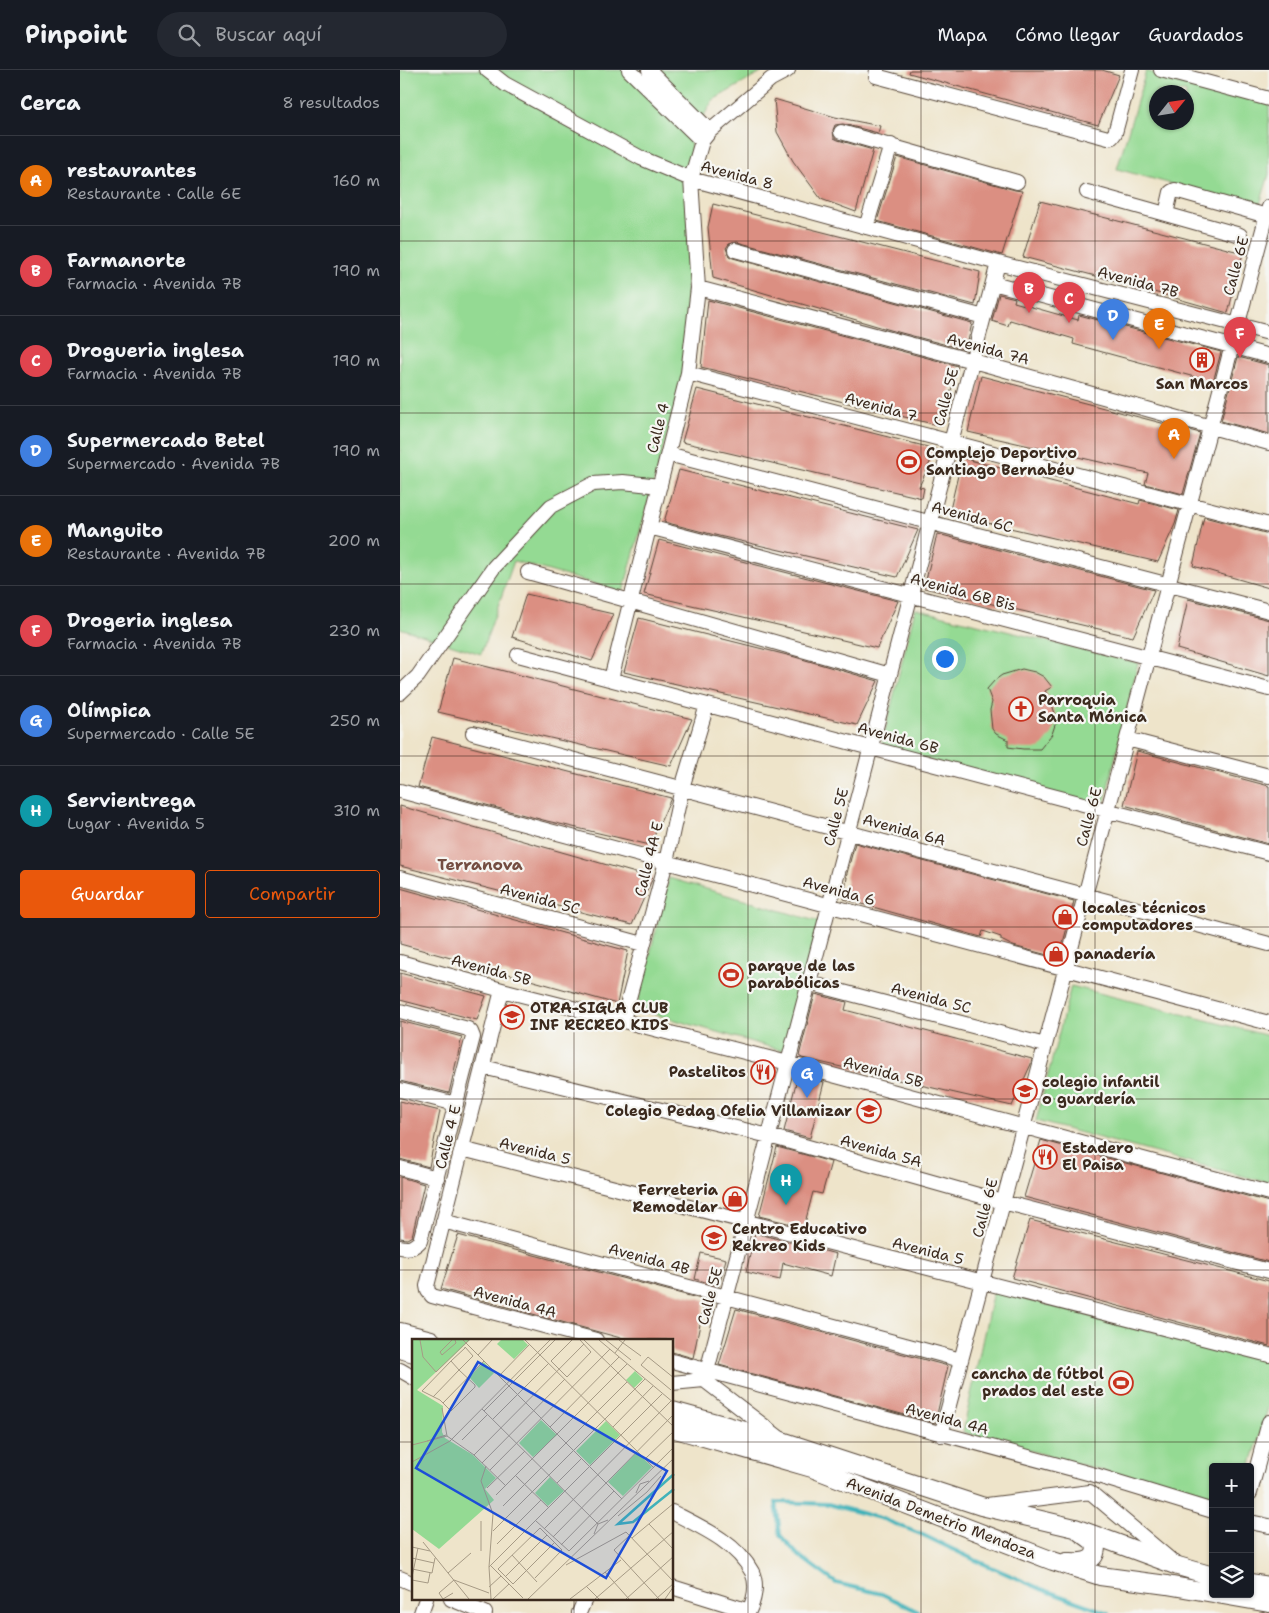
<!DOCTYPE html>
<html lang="es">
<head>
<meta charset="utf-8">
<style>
	body { margin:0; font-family:"Shantell Sans",sans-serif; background:#242831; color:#f1f3f6 }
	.controls { position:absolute; right:15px; bottom:15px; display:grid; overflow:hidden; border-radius:5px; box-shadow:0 1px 4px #0004 }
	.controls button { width:45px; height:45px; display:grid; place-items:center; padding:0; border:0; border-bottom:1px solid #363941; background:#171b24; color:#f1f3f6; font:25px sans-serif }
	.compass { position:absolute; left:749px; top:15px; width:45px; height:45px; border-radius:50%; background:#171b24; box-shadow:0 1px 4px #0004; rotate:60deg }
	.you { position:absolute; left:544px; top:588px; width:18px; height:18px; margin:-12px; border:4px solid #fff; border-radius:50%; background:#1a73e8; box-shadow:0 0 0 8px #1a73e833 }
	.badge { display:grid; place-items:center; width:32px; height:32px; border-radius:50%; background:#ea580c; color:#fff; font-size:16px; font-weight:700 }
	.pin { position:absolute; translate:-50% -41px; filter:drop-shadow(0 1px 2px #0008) }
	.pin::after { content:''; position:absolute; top:26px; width:18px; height:15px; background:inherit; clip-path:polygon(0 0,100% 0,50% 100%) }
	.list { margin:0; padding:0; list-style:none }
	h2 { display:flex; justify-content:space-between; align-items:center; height:65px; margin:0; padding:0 20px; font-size:21px }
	h2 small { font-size:16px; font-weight:400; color:#9ea1a6 }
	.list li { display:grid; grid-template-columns:32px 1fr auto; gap:15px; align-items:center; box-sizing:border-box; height:90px; padding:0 20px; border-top:1px solid #363941 }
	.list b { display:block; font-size:19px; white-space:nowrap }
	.list p { margin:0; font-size:16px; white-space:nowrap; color:#9ea1a6 }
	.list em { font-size:16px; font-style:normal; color:#9ea1a6 }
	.actions { display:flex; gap:10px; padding:15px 20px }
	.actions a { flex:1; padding:11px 0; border:1px solid #ea580c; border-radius:5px; text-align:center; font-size:18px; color:#ea580c }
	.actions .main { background:#ea580c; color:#fff }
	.icon { flex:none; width:28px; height:28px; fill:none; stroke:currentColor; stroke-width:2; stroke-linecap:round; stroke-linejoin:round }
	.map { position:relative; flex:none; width:869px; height:1543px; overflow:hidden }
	header { display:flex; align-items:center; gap:30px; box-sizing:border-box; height:70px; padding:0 25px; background:#171b24; border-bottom:1px solid #363941 }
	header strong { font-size:24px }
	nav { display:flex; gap:28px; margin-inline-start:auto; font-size:18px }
	.search { width:350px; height:45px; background:#242831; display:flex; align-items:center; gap:12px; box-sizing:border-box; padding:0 18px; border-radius:28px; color:#9ea1a6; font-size:19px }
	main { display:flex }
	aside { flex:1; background:#171b24 }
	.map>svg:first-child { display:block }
	.green { fill:#94da93; stroke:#688258; fill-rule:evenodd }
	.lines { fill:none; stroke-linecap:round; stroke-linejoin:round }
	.stream { stroke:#41b2b9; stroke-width:4 }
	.building { fill:#db8f82 }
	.minor-casing { stroke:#564638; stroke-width:16 }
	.major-casing { stroke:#564638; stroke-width:20 }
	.minor { stroke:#fff; stroke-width:14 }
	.major { stroke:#fff; stroke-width:18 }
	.grid { fill:none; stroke:#3b2a1e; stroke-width:1; stroke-opacity:0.55 }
	.labels { text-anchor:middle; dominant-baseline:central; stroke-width:4.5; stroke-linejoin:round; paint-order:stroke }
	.street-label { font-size:15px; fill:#3b2a1e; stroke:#f6f6f2 }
	.poi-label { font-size:15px; font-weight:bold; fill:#3b2a1e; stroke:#f6f6f2; text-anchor:start }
	.neighbourhood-label { font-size:16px; font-weight:bold; fill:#734d41; stroke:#f6f6f2 }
	.inset-river { fill:none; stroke:#41b2b9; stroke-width:2.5 }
	.inset-road { fill:none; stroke:#a69a85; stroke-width:1 }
	.view { fill:#1d4ed8; fill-opacity:0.15; stroke:#1d4ed8; stroke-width:2.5 }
	.inset-edge { fill:none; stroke:#3b2a1e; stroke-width:2.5 }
</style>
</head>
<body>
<header>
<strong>Pinpoint</strong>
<div class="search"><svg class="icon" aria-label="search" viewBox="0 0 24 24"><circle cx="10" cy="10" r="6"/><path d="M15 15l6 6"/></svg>Buscar aquí</div>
<nav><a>Mapa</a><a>Cómo llegar</a><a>Guardados</a></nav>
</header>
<main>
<aside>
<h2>Cerca<small>8 resultados</small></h2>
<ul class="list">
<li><span class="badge" style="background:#e8710a">A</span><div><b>restaurantes</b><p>Restaurante · Calle 6E</p></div><em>160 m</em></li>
<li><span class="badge" style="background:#e0444e">B</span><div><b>Farmanorte</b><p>Farmacia · Avenida 7B</p></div><em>190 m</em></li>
<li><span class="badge" style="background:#e0444e">C</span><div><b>Drogueria inglesa</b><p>Farmacia · Avenida 7B</p></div><em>190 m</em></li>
<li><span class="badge" style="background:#3f7fe0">D</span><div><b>Supermercado Betel</b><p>Supermercado · Avenida 7B</p></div><em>190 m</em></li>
<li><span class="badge" style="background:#e8710a">E</span><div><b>Manguito</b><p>Restaurante · Avenida 7B</p></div><em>200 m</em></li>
<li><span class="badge" style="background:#e0444e">F</span><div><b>Drogeria inglesa</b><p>Farmacia · Avenida 7B</p></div><em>230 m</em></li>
<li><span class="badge" style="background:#3f7fe0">G</span><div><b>Olímpica</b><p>Supermercado · Calle 5E</p></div><em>250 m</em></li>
<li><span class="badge" style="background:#0f9aa8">H</span><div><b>Servientrega</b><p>Lugar · Avenida 5</p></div><em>310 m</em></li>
</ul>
<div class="actions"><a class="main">Guardar</a><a>Compartir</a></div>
</aside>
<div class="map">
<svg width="869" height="1543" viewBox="0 0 869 1543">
	<rect width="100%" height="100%" fill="#f6f6f2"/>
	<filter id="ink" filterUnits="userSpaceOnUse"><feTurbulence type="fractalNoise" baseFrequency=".02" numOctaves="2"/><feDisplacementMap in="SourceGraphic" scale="10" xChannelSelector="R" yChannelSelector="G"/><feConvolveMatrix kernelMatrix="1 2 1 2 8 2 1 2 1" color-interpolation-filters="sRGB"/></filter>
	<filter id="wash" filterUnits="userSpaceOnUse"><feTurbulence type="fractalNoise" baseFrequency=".0096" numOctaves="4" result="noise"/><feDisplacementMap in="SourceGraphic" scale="20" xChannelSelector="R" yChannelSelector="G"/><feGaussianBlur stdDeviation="1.12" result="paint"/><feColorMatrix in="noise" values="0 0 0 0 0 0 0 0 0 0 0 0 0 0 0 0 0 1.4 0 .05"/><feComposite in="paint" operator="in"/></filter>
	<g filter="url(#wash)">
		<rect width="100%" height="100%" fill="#eee4ca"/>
		<!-- green -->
		<path class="green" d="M0 0H366L313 30 291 68 285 300 223 522 114 491 81 584 0 558Z
			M746 1 869 34V104L859 138 717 99ZM756 22H786V52H756Z
			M515 539 738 593 703 738 481 677Z
			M269 808 419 852 384 981 236 939Z
			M671 916 869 966V1113L636 1051Z
			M593 1221 869 1291V1335L850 1397H813V1431L563 1362Z"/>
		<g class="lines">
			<!-- stream -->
			<path class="stream" d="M521 1543 482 1524 436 1513 398 1485 380 1465 376 1432 428 1434 483 1449 523 1465 575 1490 641 1519 708 1543"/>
		</g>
		<g id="blocks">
			<!-- building -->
			<path class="building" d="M510 0H702L719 5 698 55 509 3Z
				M374 29 435 47 480 56 478 63 443 54 435 55 433 60 434 68 438 70 473 80 456 142 421 129 393 91 377 62Z
				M497 87 615 120 622 121 602 185 477 151Z
				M640 131 843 183 828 243 715 211 623 187Z
				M313 134 580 202 575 235 337 172 329 174 326 178 329 186 333 188 572 253 566 280 494 261 313 208 308 157Z
				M599 224 615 228 614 232 678 250 679 245 821 282 813 312 673 274 674 269 610 250 608 256 592 251Z
				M308 230 558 296 541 356 301 297Z
				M838 287 869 295V364L821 351Z
				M581 306 800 363 783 424 745 414 748 403 568 362Z
				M297 319 536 379 519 417 524 418 522 428 282 372Z
				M562 388 739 434 740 430 779 440 775 454 758 492 549 444Z
				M279 400 518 460 497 507 319 466 264 452Z
				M804 447 869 464V518L793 496Z
				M537 464H538L754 520 733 567 524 518Z
				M259 470 478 526 498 531 477 578 244 524Z
				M126 524 213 544 192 591 112 567Z
				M788 529 869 550V606L777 579Z
				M239 548 395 587 478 611 457 655 224 602Z
				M53 588 292 649 271 696 38 642Z
				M622 599 635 602 644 607 652 617 645 621 650 629 657 649 652 664 640 679H623L608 677V670L596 664 592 659 590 640 592 632 587 619 595 610 602 605Z
				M32 667 271 728 250 775 147 751 18 717Z
				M737 681 869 716V774L724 735Z
				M0 736 253 808 251 812 232 855 0 796Z
				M455 773 674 831 659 888 613 876 601 870V867L583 861 581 867 444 829 447 807H446Z
				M0 818 228 881 217 934 0 874Z
				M0 903 86 926 77 950 0 930Z
				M415 924 447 932 445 940 632 989 631 994 612 1036 402 988 399 986Z
				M0 951 62 967 49 1023 0 1011Z
				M398 1005 424 1012 410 1068 384 1061Z
				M0 1031 40 1041 29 1097 0 1089Z
				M641 1070 869 1132V1192L624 1127Z
				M377 1077 431 1092 422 1124 413 1122 404 1157 359 1146Z
				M0 1107 24 1114 12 1166 7 1169 0 1168Z
				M630 1150 869 1211V1276L612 1208Z
				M355 1163 436 1184 431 1206 383 1193 380 1210 346 1202Z
				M58 1165 305 1230 293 1288 272 1282V1270H228L41 1219Z
				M301 1183 326 1189 319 1216 295 1209Z
				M336 1239 548 1296 535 1353 319 1295Z"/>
		</g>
	</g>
	<g filter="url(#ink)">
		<use href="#blocks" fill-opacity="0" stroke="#564638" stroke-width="1"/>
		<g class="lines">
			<!-- minor casing -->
			<g class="minor-casing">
				<path id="minor" d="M87 0 105 14 241 88 291 109 598 193 869 263
					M229 0 302 71
					M249 0 310 61
					M477 0 476 6 708 68 712 67 715 63 732 0
					M761 0 869 29
					M441 62 617 112
					M687 122 840 165
					M766 144 771 122 775 120 867 146
					M466 157 491 75
					M335 180 584 247
					M593 213 869 286
					M298 218 573 291 869 373
					M288 303 869 455
					M268 384 869 541
					M249 457 869 619
					M128 502 490 605
					M118 585 869 783
					M211 609 288 303 298 218 291 109 302 71 310 61 371 9 388 0
					M0 623 18 606 94 497 151 436 193 414 223 412 260 416
					M73 663 869 874
					M727 669 869 706
					M0 721 869 953
					M0 808 243 874
					M0 892 102 920 388 993 869 1123
					M409 913 645 975
					M102 920 27 1216 28 1221 32 1226 196 1270
					M0 941 68 959 71 962 73 967 20 1171C13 1178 9 1179 0 1177
					M223 950 266 792 282 718 307 635
					M83 997 369 1066 603 1132 869 1201
					M0 1020 56 1034
					M62 1079 869 1285
					M0 1098 37 1108
					M43 1151 561 1290
					M272 1291 695 1405 813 1441
					M0 1300 14 1308
					M304 1310 307 1301 598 193
					M272 1313 304 1310 381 1369
					M541 1365 869 137
					M850 1423 869 1352
					M587 1435 690 1422 772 1491
					M272 1442C301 1457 336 1472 352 1502 358 1515 354 1531 348 1543
					M850 1452 869 1456
					M0 1508 14 1514
					M272 1517 349 1541
					M51 1529 85 1543
					M21 1543 26 1529
					M179 1543 185 1529"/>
			</g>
			<!-- major casing -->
			<g class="major-casing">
				<path id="major" d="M0 1262 31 1270
					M0 1279 14 1283
					M272 1341 385 1372 581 1436 675 1458 778 1496 813 1506
					M272 1358 412 1398 653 1491 700 1506 767 1515 813 1523
					M666 1492C672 1492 680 1493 686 1491 690 1490 694 1487 695 1483 699 1472 687 1467 680 1462
					M850 1513 869 1516
					M817 1524 869 1533"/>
			</g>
			<!-- minor -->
			<use href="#minor" class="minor"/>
			<!-- major -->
			<use href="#major" class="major"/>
		</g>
	</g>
	<!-- grid -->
	<path class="grid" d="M174 0V1270M348 0V1543M521 0V1543M695 0V1543M0 171H869M0 343H869M0 514H869M0 686H869M0 857H869M0 1029H869M0 1200H869M0 1372H14M272 1372H869M174 1529V1543"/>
	<!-- icons -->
	<defs>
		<g id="building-ring" transform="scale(1.25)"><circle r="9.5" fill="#f6f6f2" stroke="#c8321e" stroke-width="1.5"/><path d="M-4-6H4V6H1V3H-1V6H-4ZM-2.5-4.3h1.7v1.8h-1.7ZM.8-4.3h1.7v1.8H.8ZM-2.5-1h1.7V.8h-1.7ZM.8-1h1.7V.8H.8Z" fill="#c8321e"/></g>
		<g id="stadium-ring" transform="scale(1.25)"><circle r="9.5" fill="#f6f6f2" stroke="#c8321e" stroke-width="1.5"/><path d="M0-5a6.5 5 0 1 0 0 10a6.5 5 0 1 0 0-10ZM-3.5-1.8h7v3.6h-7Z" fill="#c8321e"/></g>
		<g id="church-ring" transform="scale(1.25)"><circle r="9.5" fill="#f6f6f2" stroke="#c8321e" stroke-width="1.5"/><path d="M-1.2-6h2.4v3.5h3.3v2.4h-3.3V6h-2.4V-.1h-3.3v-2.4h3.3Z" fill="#c8321e"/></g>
		<g id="shop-ring" transform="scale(1.25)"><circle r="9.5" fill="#f6f6f2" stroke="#c8321e" stroke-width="1.5"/><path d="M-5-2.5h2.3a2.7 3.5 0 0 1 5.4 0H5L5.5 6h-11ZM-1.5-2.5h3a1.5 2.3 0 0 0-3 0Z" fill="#c8321e"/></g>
		<g id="school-ring" transform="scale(1.25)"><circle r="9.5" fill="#f6f6f2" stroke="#c8321e" stroke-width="1.5"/><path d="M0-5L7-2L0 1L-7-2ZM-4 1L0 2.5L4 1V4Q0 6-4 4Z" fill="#c8321e"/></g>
		<g id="restaurant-ring" transform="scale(1.25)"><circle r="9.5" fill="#f6f6f2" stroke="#c8321e" stroke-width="1.5"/><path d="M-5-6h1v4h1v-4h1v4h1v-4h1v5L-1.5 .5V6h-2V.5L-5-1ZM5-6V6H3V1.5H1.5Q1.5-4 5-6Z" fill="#c8321e"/></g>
	</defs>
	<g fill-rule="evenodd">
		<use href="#building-ring" x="802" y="290"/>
		<use href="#stadium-ring" x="509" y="392"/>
		<use href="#church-ring" x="621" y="639"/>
		<use href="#shop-ring" x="665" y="847"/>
		<use href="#shop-ring" x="656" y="884"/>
		<use href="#stadium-ring" x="331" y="905"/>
		<use href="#school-ring" x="112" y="947"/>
		<use href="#restaurant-ring" x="363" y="1002"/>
		<use href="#school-ring" x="625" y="1021"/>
		<use href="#school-ring" x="469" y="1041"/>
		<use href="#restaurant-ring" x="645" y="1087"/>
		<use href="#shop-ring" x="335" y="1129"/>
		<use href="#school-ring" x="314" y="1168"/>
		<use href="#stadium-ring" x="721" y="1313"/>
	</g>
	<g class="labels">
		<!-- street labels -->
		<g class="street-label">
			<text transform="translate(337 105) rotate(15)">Avenida 8</text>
			<text transform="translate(836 196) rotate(-75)">Calle 6E</text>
			<text transform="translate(738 212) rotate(15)">Avenida 7B</text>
			<text transform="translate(588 279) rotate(15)">Avenida 7A</text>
			<text transform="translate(546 327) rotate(-75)">Calle 5E</text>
			<text transform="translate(481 337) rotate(15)">Avenida 7</text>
			<text transform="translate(258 358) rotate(-76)">Calle 4</text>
			<text transform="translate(572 447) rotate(15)">Avenida 6C</text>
			<text transform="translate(563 522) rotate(15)">Avenida 6B Bis</text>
			<text transform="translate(498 668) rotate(15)">Avenida 6B</text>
			<text transform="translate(436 747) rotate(-75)">Calle 5E</text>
			<text transform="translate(689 747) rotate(-75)">Calle 6E</text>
			<text transform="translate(504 760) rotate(15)">Avenida 6A</text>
			<text transform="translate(249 789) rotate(-76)">Calle 4A E</text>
			<text transform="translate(439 821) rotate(15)">Avenida 6</text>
			<text transform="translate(140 829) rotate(15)">Avenida 5C</text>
			<text transform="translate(91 900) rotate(15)">Avenida 5B</text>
			<text transform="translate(531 928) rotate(15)">Avenida 5C</text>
			<text transform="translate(483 1002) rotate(15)">Avenida 5B</text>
			<text transform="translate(48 1067) rotate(-76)">Calle 4 E</text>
			<text transform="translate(135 1081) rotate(14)">Avenida 5</text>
			<text transform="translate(481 1081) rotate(16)">Avenida 5A</text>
			<text transform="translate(585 1138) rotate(-75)">Calle 6E</text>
			<text transform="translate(528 1181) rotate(14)">Avenida 5</text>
			<text transform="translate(249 1189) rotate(15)">Avenida 4B</text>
			<text transform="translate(310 1226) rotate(-75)">Calle 5E</text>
			<text transform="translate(115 1232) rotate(15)">Avenida 4A</text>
			<text transform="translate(547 1349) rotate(15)">Avenida 4A</text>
			<text transform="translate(541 1448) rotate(21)">Avenida Demetrio Mendoza</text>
		</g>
		<!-- poi labels -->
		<g class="poi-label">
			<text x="802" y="314" text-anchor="middle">San Marcos</text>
			<text x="526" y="383">Complejo Deportivo<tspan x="526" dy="17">Santiago Bernabéu</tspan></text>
			<text x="638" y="630">Parroquia<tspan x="638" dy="17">Santa Mónica</tspan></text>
			<text x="682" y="838">locales técnicos<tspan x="682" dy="17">computadores</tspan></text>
			<text x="674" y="884">panadería</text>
			<text x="348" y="896">parque de las<tspan x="348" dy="17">parabólicas</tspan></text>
			<text x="130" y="938">OTRA-SIGLA CLUB<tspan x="130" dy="17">INF RECREO KIDS</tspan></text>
			<text x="346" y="1002" text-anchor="end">Pastelitos</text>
			<text x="642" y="1012">colegio infantil<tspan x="642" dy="17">o guardería</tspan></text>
			<text x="452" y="1041" text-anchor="end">Colegio Pedag Ofelia Villamizar</text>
			<text x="662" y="1078">Estadero<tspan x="662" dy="17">El Paisa</tspan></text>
			<text x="318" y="1120" text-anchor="end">Ferreteria<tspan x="318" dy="17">Remodelar</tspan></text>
			<text x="332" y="1159">Centro Educativo<tspan x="332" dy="17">Rekreo Kids</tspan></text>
			<text x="704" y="1304" text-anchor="end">cancha de fútbol<tspan x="704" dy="17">prados del este</tspan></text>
		</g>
		<!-- neighbourhood labels -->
		<g class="neighbourhood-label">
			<text x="80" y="794">Terranova</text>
		</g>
	</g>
	<!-- overview -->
	<g transform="translate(12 1269)">
		<rect width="261" height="261" fill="#eee4ca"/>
		<path d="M0 1H58L5 51 31 67 30 93 33 99 61 116 84 139 73 150 82 161 27 210 0 190ZM89 1H111L116 6 102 20 85 5ZM72 23 82 34 67 49 57 38ZM223 32 231 40 222 49 214 41ZM129 81 145 96 121 118 107 104ZM194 82 208 96 178 126 164 112ZM225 113 240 128 211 157 196 143ZM138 138 152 152 136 167 123 154Z" fill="#94da93"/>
		<path class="inset-river" d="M262 135 206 185 221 183 262 150"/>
		<path class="inset-road" d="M8 1 11 18 24 33 57 1M40 1 28 13 30 16 44 4 43 1M51 1 210 160M113 1 242 129M160 1 139 22 155 38 179 13 168 1M172 1 262 88M187 1 262 64M194 1 219 21M207 1 229 17M203 14 213 1M66 16 80 1M87 37 117 6M259 51 229 26 236 18 262 39M21 58 47 31 61 17 53 8V9L39 22 10 52 28 61 39 72 63 48V46L47 31 39 22M31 64 72 22M30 69 35 97 62 116 94 147M70 70 186 185M72 72 143 1M81 80 137 24M138 88 207 18M201 88 241 47M50 101 76 75M15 102 34 96M0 106 35 97M62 116 172 5M233 120 262 92M0 123 38 102 138 1M70 124 153 40M74 127 69 142 81 175 77 228 79 260M78 131 198 10M104 137 137 169M145 144 170 119M75 149 113 112M224 154 228 145 237 142M84 156 215 25M91 167 215 43M206 177 235 153 249 137M124 182 157 212 262 108M237 185 262 211M132 190 259 62M81 192 233 40M182 195 186 185 196 181M218 196 202 211 247 260M141 198 262 75M220 199 262 164M11 203 57 260M85 205 129 161M149 206 202 152M0 208 18 212M69 212V182M100 216 125 243M0 219 22 224M154 226 214 193 262 243M79 227 111 259M77 228 250 55M0 230 20 234 23 219M193 233 217 260M36 234 59 214M0 238 6 209M93 238 135 196M123 239 150 211 128 189 86 230 101 245 143 203M0 241 16 244 18 234M174 247 187 260M77 248 89 237M41 254 31 260 27 254 42 241 77 254M81 260 97 245M116 260 262 119M158 260 209 221M183 260 262 192M214 260 262 217M244 260 262 244M253 260 262 247"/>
		<path class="view" d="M66 23 255 132 194 239 4 129Z"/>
		<rect width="261" height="261" class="inset-edge"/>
	</g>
</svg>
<div class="controls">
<button>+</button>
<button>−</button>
<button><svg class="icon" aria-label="layers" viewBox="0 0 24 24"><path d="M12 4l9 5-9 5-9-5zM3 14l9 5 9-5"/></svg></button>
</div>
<svg class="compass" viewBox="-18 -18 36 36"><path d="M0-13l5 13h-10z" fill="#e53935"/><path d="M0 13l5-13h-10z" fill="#9ea1a6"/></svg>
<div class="you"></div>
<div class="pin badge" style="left:774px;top:389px;background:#e8710a">A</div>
<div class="pin badge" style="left:629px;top:243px;background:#e0444e">B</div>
<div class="pin badge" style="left:669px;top:253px;background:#e0444e">C</div>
<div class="pin badge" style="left:713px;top:270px;background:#3f7fe0">D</div>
<div class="pin badge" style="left:759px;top:279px;background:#e8710a">E</div>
<div class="pin badge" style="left:840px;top:288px;background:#e0444e">F</div>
<div class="pin badge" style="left:407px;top:1028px;background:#3f7fe0">G</div>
<div class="pin badge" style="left:386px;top:1135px;background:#0f9aa8">H</div>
</div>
</main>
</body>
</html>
